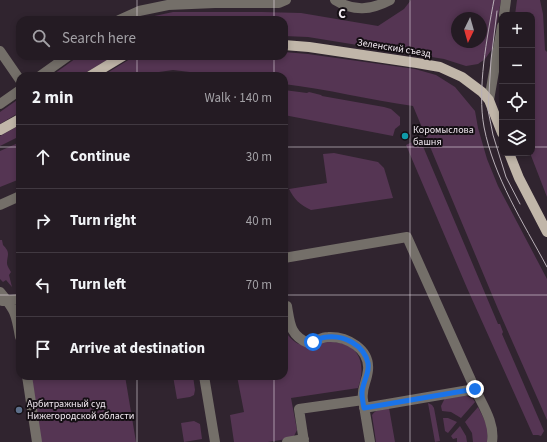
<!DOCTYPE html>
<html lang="en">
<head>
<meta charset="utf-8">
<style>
	body { margin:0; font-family:"Source Sans 3",sans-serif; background:#302830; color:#f1f3f6 }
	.controls { position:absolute; right:12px; top:12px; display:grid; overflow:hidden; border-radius:8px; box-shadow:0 2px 6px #0003 }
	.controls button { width:36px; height:36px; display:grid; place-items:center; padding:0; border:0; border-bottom:1px solid #413941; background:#241b23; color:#f1f3f6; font:20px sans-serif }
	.compass { position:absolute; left:451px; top:12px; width:36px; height:36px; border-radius:50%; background:#241b23; box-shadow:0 2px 6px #0003; rotate:185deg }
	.stop { position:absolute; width:12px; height:12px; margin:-9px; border:3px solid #1a73e8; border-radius:50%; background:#fff }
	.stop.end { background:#1a73e8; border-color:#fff; box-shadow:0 1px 4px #0008 }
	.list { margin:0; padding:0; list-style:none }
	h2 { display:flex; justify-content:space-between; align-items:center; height:52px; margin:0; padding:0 16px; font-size:17px }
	h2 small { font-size:13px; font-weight:400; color:#a3a1a6 }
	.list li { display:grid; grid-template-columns:26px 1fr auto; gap:12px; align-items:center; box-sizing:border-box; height:64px; padding:0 16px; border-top:1px solid #413941 }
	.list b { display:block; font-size:15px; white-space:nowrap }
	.list em { font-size:13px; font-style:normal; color:#a3a1a6 }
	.icon { flex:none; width:22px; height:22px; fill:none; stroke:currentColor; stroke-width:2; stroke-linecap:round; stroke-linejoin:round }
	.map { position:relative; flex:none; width:547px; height:442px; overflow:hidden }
	.search { position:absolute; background:#241b23; box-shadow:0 2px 6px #0003; left:16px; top:16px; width:272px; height:44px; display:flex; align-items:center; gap:10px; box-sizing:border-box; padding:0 14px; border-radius:12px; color:#a3a1a6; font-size:15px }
	.panel { position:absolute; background:#241b23; box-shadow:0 2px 6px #0003; left:16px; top:72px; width:272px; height:308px; border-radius:12px }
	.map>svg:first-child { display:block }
	.green { fill:#553553; fill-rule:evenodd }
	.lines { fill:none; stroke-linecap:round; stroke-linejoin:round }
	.minor { stroke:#746f69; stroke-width:10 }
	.major { stroke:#c1b6a9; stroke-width:10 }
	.tram { stroke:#b9b0b8; stroke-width:1 }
	.route { stroke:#1a73e8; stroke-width:5 }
	.grid { fill:none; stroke:#f2eaf1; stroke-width:1; stroke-opacity:0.55 }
	.culture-dot { fill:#0f9aa8; stroke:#150f14; stroke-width:1.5 }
	.service-dot { fill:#5c6f8a; stroke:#150f14; stroke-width:1.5 }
	.labels { text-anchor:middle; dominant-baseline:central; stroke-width:4; stroke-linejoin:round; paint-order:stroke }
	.street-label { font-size:10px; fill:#f2eaf1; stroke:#150f14 }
	.poi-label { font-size:10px; fill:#f2eaf1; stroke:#150f14; text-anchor:start }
	.grid-label { font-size:13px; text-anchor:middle; font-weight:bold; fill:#f2eaf1; stroke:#150f14; stroke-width:4; stroke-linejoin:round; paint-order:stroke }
</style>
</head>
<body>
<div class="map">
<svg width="547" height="442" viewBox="0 0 547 442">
	<rect width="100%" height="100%" fill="#30242f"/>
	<!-- green -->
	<path class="green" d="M411 0H501L492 49 485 59 478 64 466 66 444 59 308 37 284 36V20H136L173 12H262L301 13 378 26 404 9ZM457 18H481V42H457Z
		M517 0H540L543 14 545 50 547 52V197L530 153H532V15H515Z
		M284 52 308 54 415 69 436 75 455 87 475 111 478 128 487 159 498 186 547 279V420L498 309 413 106C370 100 327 89 284 84V76H223L173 70 159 72 148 76H102L135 56H284Z
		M79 56H114L80 76H51Z
		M284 90 307 93 309 92 321 95 322 96 384 107 391 109 400 117V125L395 129 393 136 284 115Z
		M20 98V112L0 124V112Z
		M20 125V136L0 146V136Z
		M413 139 422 144 498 324H500L503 332 502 334 544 431 541 436 538 435H533L467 288 406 145 412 142Z
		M20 142V179L0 187V151Z
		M334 153 378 162 384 168 393 198 311 210C300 205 294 199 289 189L327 183 323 154Z
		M0 240H2L3 245C11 253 7 255 7 263 7 266 10 270 11 272L9 275 12 287 6 280 3 282 0 279Z
		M284 331C289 336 296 345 303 345 314 346 324 341 334 342 361 344 366 366 358 388L291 398 297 430 293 438 268 442H234L230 415 244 412 237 376H284Z
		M30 376H125L136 442H41Z
		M173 376H193L195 390 194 395 190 397 177 399Z
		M465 395 473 399 475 402 461 418 451 412 442 411 441 406 445 398Z
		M428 403 432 405 434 408 440 441 435 442Z
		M478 407 487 425 488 442H473L472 433 465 422Z
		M389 408 395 442H376L372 415C376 409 383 409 389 408Z
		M443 418H448L457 422 448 433 445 431Z
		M194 421 200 424 202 439 184 442 181 423Z
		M460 426 466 436 467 442H457V438L453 439 451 436Z"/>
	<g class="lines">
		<!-- minor -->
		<path class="minor" d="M335 0C354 12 371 10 390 0
			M504 15 506 0
			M119 20 139 11 168 5 215 3H279L286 0
			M0 51 20 80
			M40 76 68 56
			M489 100 502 26
			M0 104 20 90
			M0 205 20 196
			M284 258 407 237 475 389
			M0 292C15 310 16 313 20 337
			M2 301 20 299
			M284 307 287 306C290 324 290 335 308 343 315 342 321 337 328 337 347 336 370 349 368 370 367 382 361 388 363 400
			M27 376 37 442
			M204 376 215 442
			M364 408 475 389C483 406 495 423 492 442
			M287 442 304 439
			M304 442 299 409 363 400 370 442"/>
		<!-- major -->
		<path class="major" d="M284 45 309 47 417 63 440 67 462 77 482 92 489 100 502 133
			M90 76 123 56
			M0 130 20 119
			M509 153 519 178 547 232"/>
		<!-- tram -->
		<path class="tram" d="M494 0C487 37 477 89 484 127 494 178 523 222 547 267
			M497 11 491 60 488 110 493 135 506 177 520 204"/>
	</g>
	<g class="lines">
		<!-- route -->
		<path class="route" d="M313 342C317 340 322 337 327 337 344 335 364 345 368 363 370 374 362 383 362 393 362 398 363 403 364 408L475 389"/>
	</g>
	<!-- grid -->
	<path class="grid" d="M137 0V20M274 0V20M410 0V442M137 56V76M274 56V76M0 147H20M284 147H502M532 147H547M0 295H20M284 295H547M137 376V442M274 376V442"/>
	<!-- markers -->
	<circle class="culture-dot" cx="405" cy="136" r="4"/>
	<circle class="service-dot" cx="19" cy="410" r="4"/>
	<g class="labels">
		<!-- street labels -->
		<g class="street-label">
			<text transform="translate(394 48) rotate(9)">Зеленский съезд</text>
		</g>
		<!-- poi labels -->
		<g class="poi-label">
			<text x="413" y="130">Коромыслова<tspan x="413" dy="12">башня</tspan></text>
			<text x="27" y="404">Арбитражный суд<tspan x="27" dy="12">Нижегородской области</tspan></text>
		</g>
	</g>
	<g class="grid-label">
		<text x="342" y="18">C</text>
	</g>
</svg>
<div class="controls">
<button>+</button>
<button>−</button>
<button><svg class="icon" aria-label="locate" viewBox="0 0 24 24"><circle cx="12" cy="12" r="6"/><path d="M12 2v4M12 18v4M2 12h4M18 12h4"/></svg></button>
<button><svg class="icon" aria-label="layers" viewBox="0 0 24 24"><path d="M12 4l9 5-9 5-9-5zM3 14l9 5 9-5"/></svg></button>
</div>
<svg class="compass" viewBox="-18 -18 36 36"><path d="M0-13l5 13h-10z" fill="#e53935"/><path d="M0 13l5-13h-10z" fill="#a3a1a6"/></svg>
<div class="stop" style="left:313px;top:342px"></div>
<div class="stop end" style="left:475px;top:389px"></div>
<div class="search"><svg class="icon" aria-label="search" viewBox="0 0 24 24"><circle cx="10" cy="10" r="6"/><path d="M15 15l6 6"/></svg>Search here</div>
<section class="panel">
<h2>2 min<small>Walk · 140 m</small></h2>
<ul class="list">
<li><svg class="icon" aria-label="ahead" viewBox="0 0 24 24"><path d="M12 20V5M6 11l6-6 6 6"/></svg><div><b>Continue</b></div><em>30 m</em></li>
<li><svg class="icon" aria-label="right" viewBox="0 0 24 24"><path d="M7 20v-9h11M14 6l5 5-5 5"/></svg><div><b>Turn right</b></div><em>40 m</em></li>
<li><svg class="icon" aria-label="left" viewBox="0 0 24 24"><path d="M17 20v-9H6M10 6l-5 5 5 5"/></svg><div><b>Turn left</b></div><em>70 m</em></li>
<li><svg class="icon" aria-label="arrive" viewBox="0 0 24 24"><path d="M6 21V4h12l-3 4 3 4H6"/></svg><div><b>Arrive at destination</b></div></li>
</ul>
</section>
</div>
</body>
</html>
